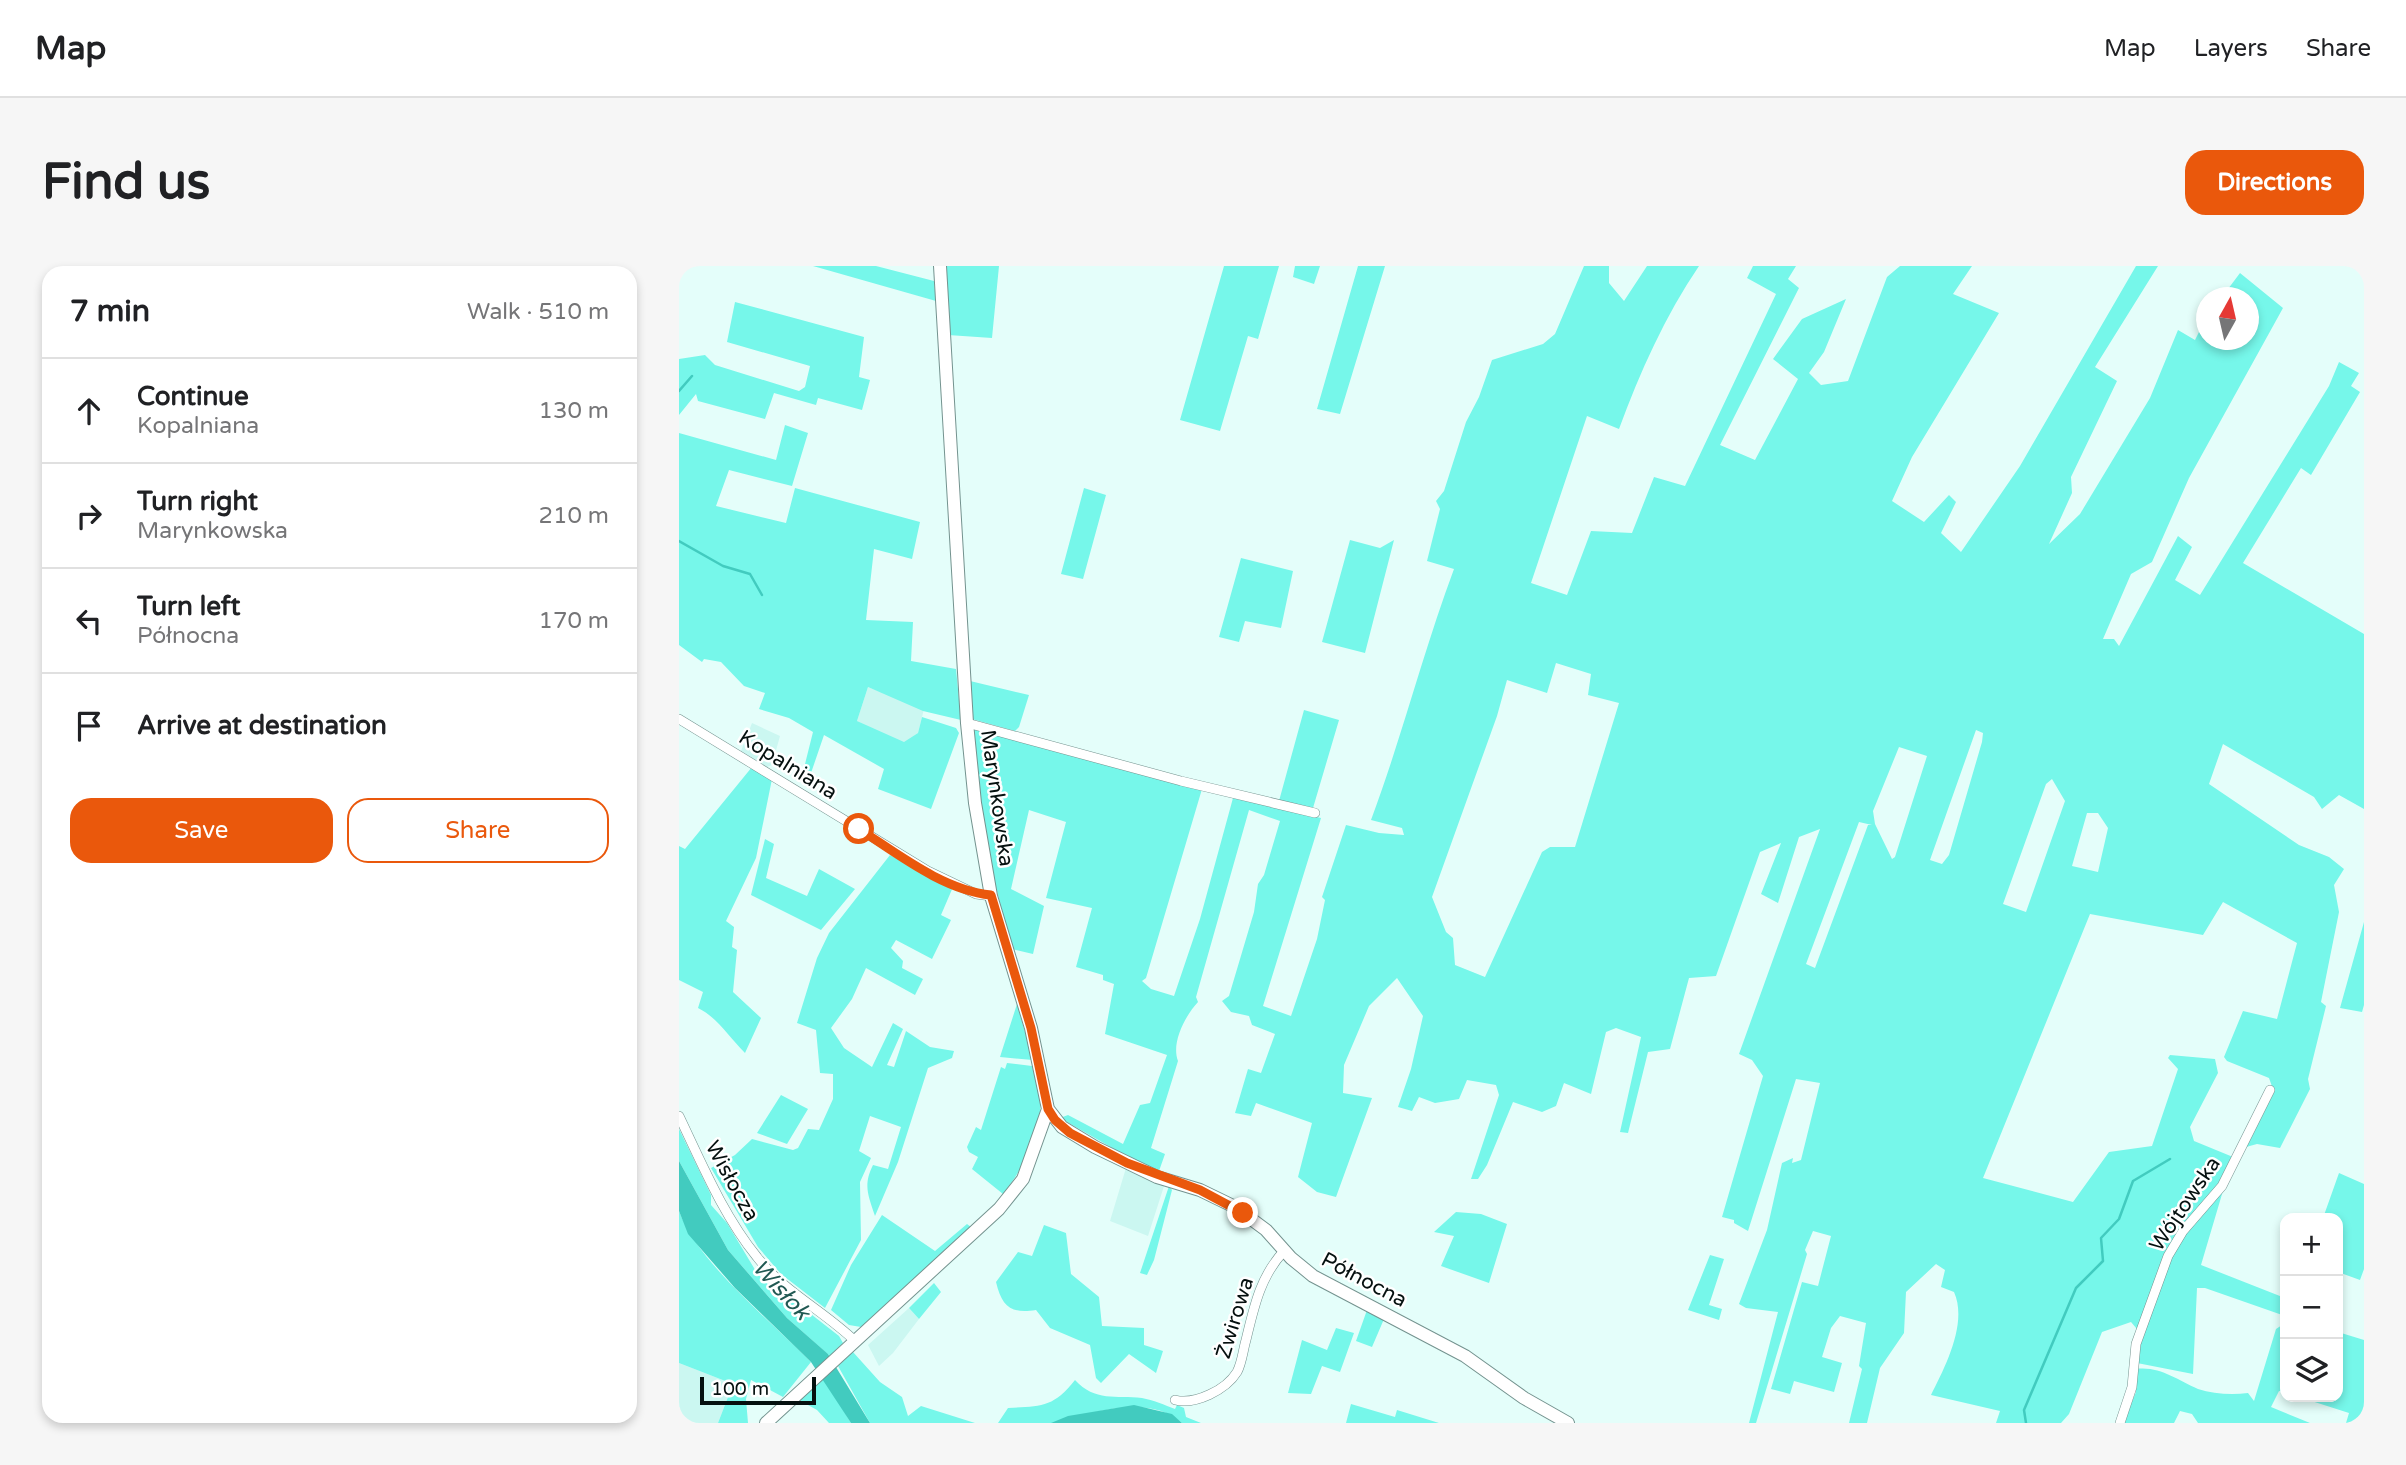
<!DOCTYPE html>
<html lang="en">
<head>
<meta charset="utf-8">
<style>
	body { margin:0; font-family:"Varela Round",sans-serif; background:#f6f6f6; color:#202124 }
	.controls { position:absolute; right:21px; bottom:21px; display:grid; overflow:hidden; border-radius:14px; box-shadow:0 4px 10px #0003 }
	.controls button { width:63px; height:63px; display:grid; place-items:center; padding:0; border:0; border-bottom:2px solid #e0e0e0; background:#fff; color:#202124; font:35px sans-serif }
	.compass { position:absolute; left:1517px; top:21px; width:63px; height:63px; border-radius:50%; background:#fff; box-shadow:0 4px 10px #0003; rotate:8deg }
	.scale { position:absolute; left:21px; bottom:18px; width:116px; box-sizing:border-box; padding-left:7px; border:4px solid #05100f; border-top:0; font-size:19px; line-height:24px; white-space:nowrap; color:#05100f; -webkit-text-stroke:5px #fff; paint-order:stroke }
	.stop { position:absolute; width:21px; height:21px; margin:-16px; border:5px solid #ea580c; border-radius:50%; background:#fff }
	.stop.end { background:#ea580c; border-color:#fff; box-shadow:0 2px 7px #0008 }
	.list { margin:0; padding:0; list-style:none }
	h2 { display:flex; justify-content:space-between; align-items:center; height:91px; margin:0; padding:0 28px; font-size:30px }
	h2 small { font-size:23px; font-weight:400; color:#757577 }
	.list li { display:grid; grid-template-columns:46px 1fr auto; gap:21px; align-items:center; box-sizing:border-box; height:105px; padding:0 28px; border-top:2px solid #e0e0e0 }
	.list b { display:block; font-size:26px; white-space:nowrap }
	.list p { margin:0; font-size:23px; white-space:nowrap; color:#757577 }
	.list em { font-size:23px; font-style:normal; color:#757577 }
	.actions { display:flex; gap:14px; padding:21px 28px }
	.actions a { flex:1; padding:16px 0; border:2px solid #ea580c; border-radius:21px; text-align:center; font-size:24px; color:#ea580c }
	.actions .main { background:#ea580c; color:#fff }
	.icon { flex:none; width:38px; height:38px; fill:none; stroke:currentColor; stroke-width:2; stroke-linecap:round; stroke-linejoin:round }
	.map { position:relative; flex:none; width:1685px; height:1157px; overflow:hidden; border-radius:21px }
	header { display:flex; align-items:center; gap:42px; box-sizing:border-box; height:98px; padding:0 35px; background:#fff; border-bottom:2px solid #e0e0e0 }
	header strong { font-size:33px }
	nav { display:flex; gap:38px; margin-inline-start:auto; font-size:24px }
	.intro { display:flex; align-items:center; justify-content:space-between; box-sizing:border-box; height:168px; padding:0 42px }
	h1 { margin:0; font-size:49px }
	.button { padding:18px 32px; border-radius:21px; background:#ea580c; color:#fff; font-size:24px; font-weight:700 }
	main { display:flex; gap:42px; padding:0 42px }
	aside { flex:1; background:#fff; border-radius:21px; box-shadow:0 4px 10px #0003 }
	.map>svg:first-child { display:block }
	.built { fill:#cbf7f1 }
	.green { fill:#76f7ea; fill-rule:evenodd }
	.water { fill:#42cbbf }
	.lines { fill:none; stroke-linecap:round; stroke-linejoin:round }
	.stream { stroke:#42cbbf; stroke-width:2.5 }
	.minor-casing { stroke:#74938f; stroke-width:10 }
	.tertiary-casing { stroke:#74938f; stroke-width:14 }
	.minor { stroke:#fff; stroke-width:9 }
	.tertiary { stroke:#fff; stroke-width:12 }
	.route { stroke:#ea580c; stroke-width:9 }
	.labels { text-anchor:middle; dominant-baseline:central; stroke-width:5; stroke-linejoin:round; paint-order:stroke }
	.street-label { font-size:21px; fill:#05100f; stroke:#fff }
	.water-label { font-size:23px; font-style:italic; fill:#215953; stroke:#fff }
</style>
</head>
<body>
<header>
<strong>Map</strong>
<nav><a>Map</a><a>Layers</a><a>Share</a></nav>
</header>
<div class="intro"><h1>Find us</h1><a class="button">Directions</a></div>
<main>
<aside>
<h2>7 min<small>Walk · 510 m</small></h2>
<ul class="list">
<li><svg class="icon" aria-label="ahead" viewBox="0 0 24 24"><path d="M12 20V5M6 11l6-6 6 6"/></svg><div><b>Continue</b><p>Kopalniana</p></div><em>130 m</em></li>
<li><svg class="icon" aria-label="right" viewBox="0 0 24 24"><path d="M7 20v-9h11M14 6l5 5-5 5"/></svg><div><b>Turn right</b><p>Marynkowska</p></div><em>210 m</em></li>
<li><svg class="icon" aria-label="left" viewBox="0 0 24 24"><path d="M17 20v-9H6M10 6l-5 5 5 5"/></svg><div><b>Turn left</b><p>Północna</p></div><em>170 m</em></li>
<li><svg class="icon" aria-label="arrive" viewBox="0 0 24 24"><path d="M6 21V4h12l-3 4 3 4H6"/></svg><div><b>Arrive at destination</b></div></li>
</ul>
<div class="actions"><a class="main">Save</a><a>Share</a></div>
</aside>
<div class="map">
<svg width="1685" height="1157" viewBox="0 0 1685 1157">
	<rect width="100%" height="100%" fill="#e4fefa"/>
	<!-- built -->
	<path class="built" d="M189 421 245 443 239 467 225 477 216 475 178 455Z
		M73 457 101 470 93 499 88 501 62 485Z
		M447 902 486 917 469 970 431 955Z
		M230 1042 240 1053 214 1087 200 1100 189 1079Z
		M0 1097 54 1118 39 1157H0Z"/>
	<!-- green -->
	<path class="green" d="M134 0H197L255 15 257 35Z
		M266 0H320L313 72 269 69Z
		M545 0H600L579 73 569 70 541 165 501 154Z
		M616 0H641L635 18 614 11Z
		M679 0H706L661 148 638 143Z
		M905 0H930V17L945 35 968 0H1020C986 50 961 106 940 163L908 150 852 317 888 329 912 265 953 267 975 211 1006 220 1097 28 1068 12 1074 0H1117L1109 13 1120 22 1041 179 1076 194 1119 113 1094 93 1123 53 1167 33 1145 86 1130 107 1142 119 1169 115 1208 11 1221 0H1293L1274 28 1320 47 1233 191 1213 235 1245 256 1270 229 1277 236 1262 267 1282 286 1341 200 1457 0H1479L1416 101 1438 115 1392 211 1393 227 1370 278 1401 248 1471 132 1499 64 1516 74 1527 52 1528 74H1570V32L1543 31 1561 7 1604 42 1510 212 1473 296 1452 308 1424 373H1435L1440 380 1499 270 1513 281 1496 314 1521 329 1650 120 1660 96 1680 107 1672 120 1681 126 1632 209 1622 202 1564 297 1685 368V543L1660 529 1643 543 1635 531 1544 478 1530 518 1620 579 1650 591 1665 603 1655 619 1660 646 1642 736 1647 740 1629 813 1631 823 1601 882 1578 878 1567 881 1595 826 1590 812 1548 795 1545 791 1564 745 1598 753 1618 677 1544 636 1524 669 1411 648 1304 912 1394 936 1430 886 1473 880 1499 803 1489 792 1491 789 1536 793 1539 807 1511 861 1515 875 1554 891 1522 999 1606 1032V1050L1526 1022H1518L1514 1108 1458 1097 1463 1069 1452 1056 1423 1066 1390 1148 1382 1157H1317L1321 1145 1252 1129C1266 1101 1289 1057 1275 1026L1262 1021 1266 1004 1257 998 1227 1026 1225 1067 1201 1102 1188 1157H1170L1183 1103 1180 1100 1187 1057 1161 1050 1152 1062 1143 1091 1163 1097 1155 1126 1115 1115 1111 1128 1092 1123 1123 1016 1139 1020 1152 970 1134 965 1126 984 1128 988 1077 1157H1070L1099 1046 1067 1042 1060 1038 1088 964 1103 897 1114 892 1113 897 1122 894 1141 817 1117 813 1069 965 1055 957V954L1043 951 1084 810 1073 794 1060 788 1141 563 1120 571 1099 637 1082 628 1102 577 1081 586 1037 710 1010 712 991 783 969 786 949 867 941 866 962 771 937 762 927 766 912 828 885 817 877 840 863 846 834 836 808 899 799 913H792L820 829 817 819 788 814 780 833 756 837 740 831 733 845 719 841 732 803 744 750 718 712 690 740 665 799 664 827 693 832 657 931 638 926 619 911 633 857 577 837 572 850 556 847 569 803 582 807 596 768 573 759 570 750 552 746 543 735 550 730 575 646 579 618 585 609 601 555 570 544 517 731 519 736C506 750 492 777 499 795L472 882 486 888 480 905 463 899 381 852 389 849 444 878 461 839 471 837 488 789 426 768 435 718 424 714V709L397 701 413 642 367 632 387 556 350 544 332 623 365 640 354 688 333 683 308 587 293 466 296 462 523 523 467 712 463 715 472 723 495 730 521 653 554 532 642 552 584 740 612 750 638 673 646 634 643 631 667 559 700 567 725 569 723 562 692 554C723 471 744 386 775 303L748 295 761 243 757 235 765 225 787 156 800 131 813 94 864 78 876 68ZM877 397 912 408 909 429 940 437 896 581H871L863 586 806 711 776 699 774 672 767 666 753 631 818 450 828 414 868 427ZM1297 464 1304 467 1303 476 1270 589 1263 598 1251 594ZM1220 481 1248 490 1216 591 1213 593 1196 558 1194 545ZM1373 513 1386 535 1347 646 1324 638 1367 518ZM1408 547H1419L1429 562 1419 606 1393 600ZM1180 556 1193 559H1189L1136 702 1127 698Z
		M56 36 185 71 180 111 191 114 183 144 139 132 137 139 95 127 86 153 19 135 17 128 0 149V93L26 89 36 99 120 125 126 121 131 100 48 76Z
		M106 159 129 167 113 220 50 204 37 240 107 257 116 222 241 256 233 293 195 283 187 354 234 356 232 395 277 403 282 454 244 445 189 421 178 455 225 476 239 467 243 451 277 462 280 467 252 543 199 523 205 503 145 469 132 507 124 506 134 466 110 452 80 443 86 427 65 420 42 396 25 393 23 396 0 379V167L97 194Z
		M405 222 427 229 404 313 382 308Z
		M671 274 701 282 715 274 686 387 643 376Z
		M562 292 614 305 602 362 566 355 560 376 540 371Z
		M291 415 350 429 340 461 336 465 293 453Z
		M625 444 660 454 634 542 600 535Z
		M73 501 93 513 77 592 47 655 55 661 53 681 58 684 54 726 82 752 66 787C49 770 39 752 19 742L24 726 0 714V580L6 583Z
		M86 573 95 578 87 612 128 630 140 603 176 623 142 664 72 629Z
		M211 589 274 621 262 649 272 654 253 693 217 674 212 682 224 695 223 702 244 713 236 729 187 702 173 733 152 762 165 782 193 801 214 757 224 763 208 799 215 801 227 765 251 781 275 785 273 792 249 802 219 896 196 950C189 929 184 919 194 899L209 903 222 861 191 850 180 885 192 892 181 916 182 974 146 1042 102 1008 79 981 32 902 56 889 73 873 114 884 119 882 129 863 140 864 154 833V808L141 807 137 764 118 757 138 692 150 667Z
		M1685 656V739L1683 746 1661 742Z
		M338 738 354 794 321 791Z
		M328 797 353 800C356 812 360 825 361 837 364 866 342 906 324 928L293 903 299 891 290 886 288 881 297 861 302 864 322 801 326 803Z
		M102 829 129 843 108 878 78 867Z
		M0 863 32 929V939L48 957 78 1007 95 1025 119 1038 160 1070 164 1077 151 1090 108 1052 49 984 0 895Z
		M1660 907 1685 918V1003L1681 1014 1659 1006V952H1644Z
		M490 920 493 924 475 994 468 1009 461 1007Z
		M0 945C19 997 92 1055 132 1096L104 1131 72 1114 67 1133 69 1157H39L54 1118 0 1097Z
		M777 946 802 948 828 958 810 1017 762 1000 775 970 755 966Z
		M203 949 256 985 288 958 292 961 182 1061 170 1059 152 1044 172 999Z
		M365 959 387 967 392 1008 420 1031 423 1060 465 1062V1079L484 1085 477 1107 450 1088 422 1117 417 1112 411 1079 371 1062 357 1044C332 1048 323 1041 317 1016L339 986 353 990Z
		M1031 989 1045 993 1030 1039 1043 1043 1040 1054 1009 1044Z
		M255 1017 262 1026 240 1053 230 1042Z
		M688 1044 705 1053 693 1081 677 1075Z
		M1606 1057V1126L1600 1125 1592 1141 1631 1157H1519L1513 1148 1501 1145 1495 1157H1444L1457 1126V1103C1481 1100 1498 1114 1519 1123 1534 1128 1553 1129 1569 1127L1575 1135 1597 1063Z
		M657 1062 675 1067 661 1106 643 1100 632 1128 609 1127 623 1074 648 1084Z
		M1659 1066 1685 1074V1157H1667L1670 1147 1620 1131H1659Z
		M174 1086 201 1116 223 1131 229 1150 242 1140 296 1157H191L159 1100Z
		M145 1112 172 1157H150L138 1144 120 1134Z
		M396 1114C416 1136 437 1129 463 1132 474 1134 486 1139 496 1143L498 1139 505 1142 507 1151 522 1157H503C471 1127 411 1147 373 1157 357 1157 336 1157 319 1157L329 1142C362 1140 374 1142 396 1114Z
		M672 1138 716 1151 718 1144 760 1157H667Z"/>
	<!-- water -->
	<path class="water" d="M0 895 49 984 108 1052 149 1088 191 1157H172L132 1096 56 1022 9 968 0 945Z
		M455 1139 493 1148 503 1157H372L389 1150Z"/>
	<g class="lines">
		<!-- stream -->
		<path class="stream" d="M0 125 13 110
			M0 275 44 300 71 308 83 329
			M1347 1157 1345 1144 1397 1022 1424 995 1422 972 1440 953 1454 915 1491 893"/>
		<!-- minor casing -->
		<g class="minor-casing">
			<path id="minor" d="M0 453 249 605 297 628 312 630
				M288 457 502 515 636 547
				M0 850C23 898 44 949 78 991 104 1025 145 1045 176 1075
				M496 1134C516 1139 547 1124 558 1106 563 1097 564 1084 567 1074 575 1041 581 1011 605 985
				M1441 1157 1453 1121 1457 1078 1489 990 1504 965 1543 920 1591 824"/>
		</g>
		<!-- tertiary casing -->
		<g class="tertiary-casing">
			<path id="tertiary" d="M369 843 383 861 416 881 478 911 521 924 556 941 587 964 612 992 634 1010 786 1090 845 1132 889 1157
				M87 1157 320 943 344 913 369 843 352 762 312 630 296 537 288 457 261 0"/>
		</g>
		<!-- minor -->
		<use href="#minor" class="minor"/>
		<!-- tertiary -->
		<use href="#tertiary" class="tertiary"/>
	</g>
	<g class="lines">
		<!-- route -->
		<path class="route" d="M180 563C219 588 264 624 312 629L352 762 369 843 376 854 391 867 448 897 521 924 564 947"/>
	</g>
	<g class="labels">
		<!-- street labels -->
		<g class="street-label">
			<text transform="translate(109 499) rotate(32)">Kopalniana</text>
			<text transform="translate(318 532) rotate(82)">Marynkowska</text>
			<text transform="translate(53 915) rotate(61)">Wisłocza</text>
			<text transform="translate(1506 938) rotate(-56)">Wójtowska</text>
			<text transform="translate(685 1014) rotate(28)">Północna</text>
			<text transform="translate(556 1052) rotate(-73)">Żwirowa</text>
		</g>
		<!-- water labels -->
		<g class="water-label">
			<text transform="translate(102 1024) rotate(47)">Wisłok</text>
		</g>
	</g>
</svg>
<div class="controls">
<button>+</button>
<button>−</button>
<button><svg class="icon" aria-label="layers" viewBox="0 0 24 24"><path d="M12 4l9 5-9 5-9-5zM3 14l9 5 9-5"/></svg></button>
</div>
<svg class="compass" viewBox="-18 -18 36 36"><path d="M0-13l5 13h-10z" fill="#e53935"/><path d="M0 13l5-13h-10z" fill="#757577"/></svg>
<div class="scale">100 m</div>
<div class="stop" style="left:180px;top:563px"></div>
<div class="stop end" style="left:564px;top:947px"></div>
</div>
</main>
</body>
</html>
